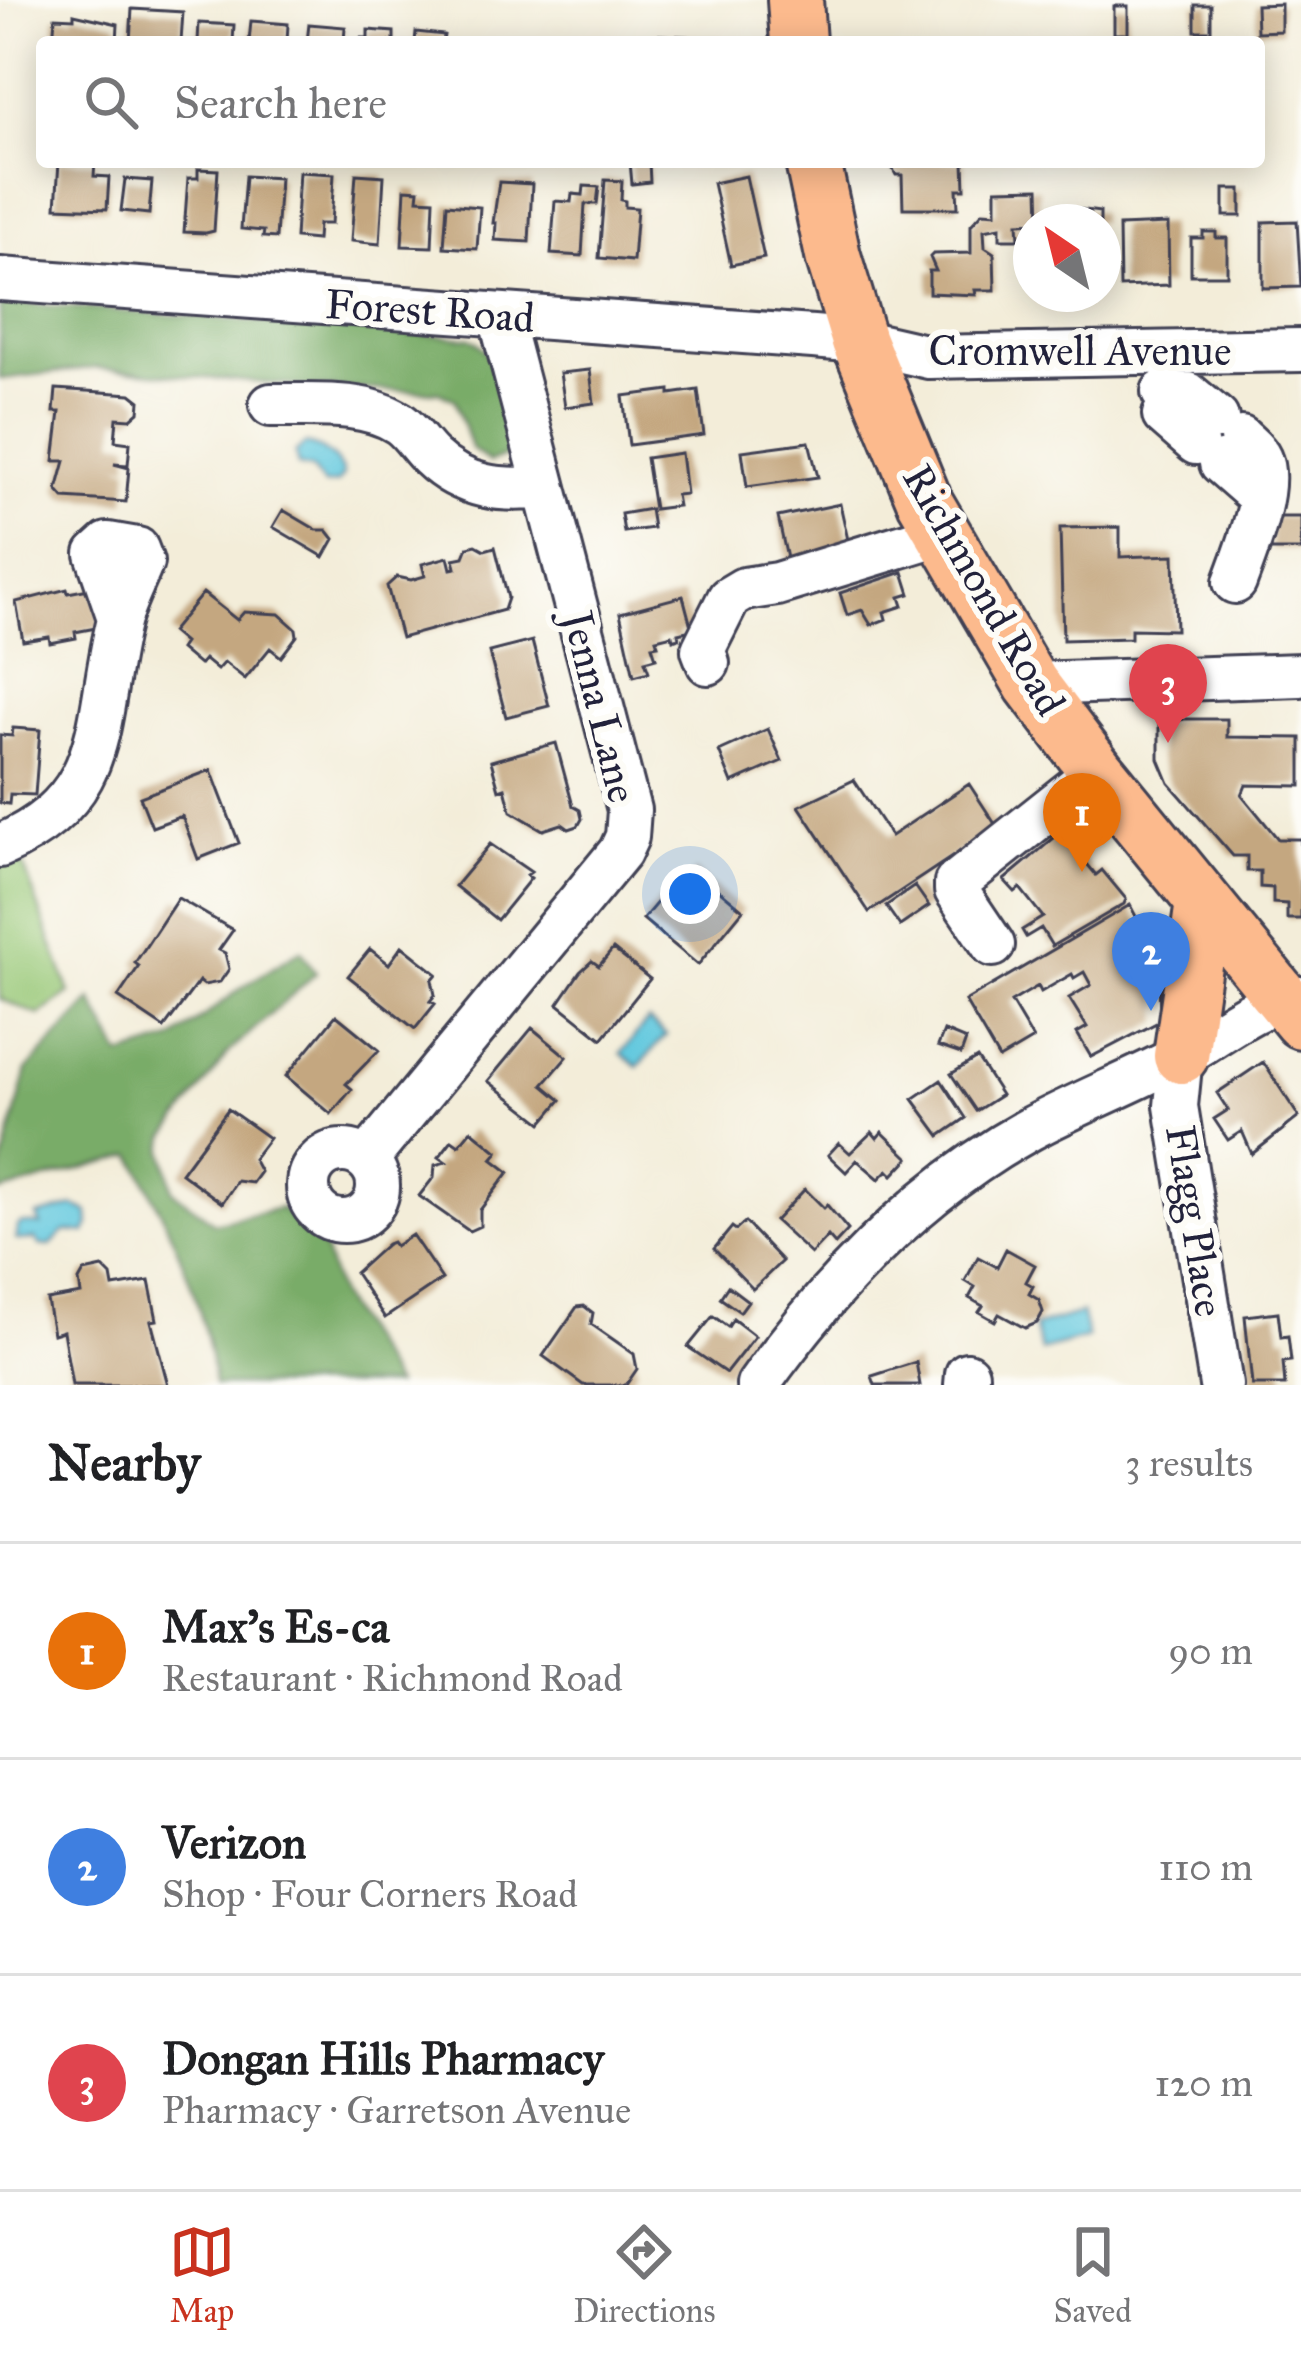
<!DOCTYPE html>
<html lang="en">
<head>
<meta charset="utf-8">
<style>
	body { margin:0; font-family:"IM FELL Great Primer",serif; background:#f2f2f2; color:#202124 }
	.compass { position:absolute; left:1013px; top:204px; width:108px; height:108px; border-radius:50%; background:#fff; box-shadow:0 6px 30px #0003; rotate:325deg }
	.you { position:absolute; left:690px; top:894px; width:42px; height:42px; margin:-30px; border:9px solid #fff; border-radius:50%; background:#1a73e8; box-shadow:0 0 0 18px #1a73e833 }
	.badge { display:grid; place-items:center; width:78px; height:78px; border-radius:50%; background:#c8321e; color:#fff; font-size:39px; font-weight:700 }
	.pin { position:absolute; translate:-50% -99px; filter:drop-shadow(0 3px 6px #0008) }
	.pin::after { content:''; position:absolute; top:63px; width:42px; height:36px; background:inherit; clip-path:polygon(0 0,100% 0,50% 100%) }
	.list { margin:0; padding:0; list-style:none }
	h2 { display:flex; justify-content:space-between; align-items:center; height:156px; margin:0; padding:0 48px; font-size:51px }
	h2 small { font-size:39px; font-weight:400; color:#757577 }
	.list li { display:grid; grid-template-columns:78px 1fr auto; gap:36px; align-items:center; box-sizing:border-box; height:216px; padding:0 48px; border-top:3px solid #e0e0e0 }
	.list b { display:block; font-size:45px; white-space:nowrap }
	.list p { margin:0; font-size:39px; white-space:nowrap; color:#757577 }
	.list em { font-size:39px; font-style:normal; color:#757577 }
	.icon { flex:none; width:66px; height:66px; fill:none; stroke:currentColor; stroke-width:2; stroke-linecap:round; stroke-linejoin:round }
	.map { position:relative; flex:none; width:1301px; height:1385px; overflow:hidden }
	.search { position:absolute; background:#fff; box-shadow:0 6px 30px #0003; left:36px; right:36px; top:36px; height:132px; display:flex; align-items:center; gap:30px; box-sizing:border-box; padding:0 42px; border-radius:12px; color:#757577; font-size:45px }
	.sheet { height:804px; background:#fff }
	nav { display:flex; justify-content:space-around; align-items:center; box-sizing:border-box; height:168px; border-top:3px solid #e0e0e0; background:#fff; font-size:33px; color:#757577 }
	nav a { display:grid; justify-items:center; gap:6px }
	nav .on { color:#c8321e }
	.map>svg:first-child { display:block }
	.green { fill:#97c776; stroke:#5c7458; stroke-width:3 }
	.forest { fill:#79ac67; stroke:#4e6751; stroke-width:3 }
	.water { fill:#61c8de; stroke:#42758c; stroke-width:3 }
	.building { fill:#c4a780 }
	.lines { fill:none; stroke-linecap:round; stroke-linejoin:round }
	.minor-casing { stroke:#414053; stroke-width:48 }
	.major-casing { stroke:#414053; stroke-width:60 }
	.minor { stroke:#fff; stroke-width:42 }
	.major { stroke:#fcba8d; stroke-width:54 }
	.labels { text-anchor:middle; dominant-baseline:central; stroke-width:12; stroke-linejoin:round; paint-order:stroke }
	.street-label { font-size:42px; fill:#22223b; stroke:#fdfcf7 }
</style>
</head>
<body>
<div class="map">
<svg width="1301" height="1385" viewBox="0 0 1301 1385">
	<rect width="100%" height="100%" fill="#fdfcf7"/>
	<filter id="ink" filterUnits="userSpaceOnUse"><feTurbulence type="fractalNoise" baseFrequency=".00833" numOctaves="2"/><feDisplacementMap in="SourceGraphic" scale="24" xChannelSelector="R" yChannelSelector="G"/><feConvolveMatrix kernelMatrix="1 2 1 2 8 2 1 2 1" color-interpolation-filters="sRGB"/></filter>
	<filter id="wash" filterUnits="userSpaceOnUse"><feTurbulence type="fractalNoise" baseFrequency=".004" numOctaves="4" result="noise"/><feDisplacementMap in="SourceGraphic" scale="48" xChannelSelector="R" yChannelSelector="G"/><feGaussianBlur stdDeviation="2.7" result="paint"/><feColorMatrix in="noise" values="0 0 0 0 0 0 0 0 0 0 0 0 0 0 0 0 0 1.4 0 .05"/><feComposite in="paint" operator="in"/></filter>
	<g filter="url(#wash)">
		<rect width="100%" height="100%" fill="#f3edd9"/>
		<!-- green -->
		<path class="green" d="M19 853 70 993 39 1015 0 999V859Z"/>
		<!-- forest -->
		<path class="forest" d="M0 302 471 338C499 351 515 425 508 455L489 462 471 448 455 400 438 392 310 387 95 368 0 379Z
			M301 950 316 973 227 1054 166 1137 164 1151 173 1191 214 1223 281 1208 322 1243 339 1296 395 1385H214C206 1303 170 1228 133 1155L0 1192V1175L27 1070 92 1000 121 1056 173 1040 244 986Z"/>
		<!-- water -->
		<path class="water" d="M305 444C320 446 340 459 343 475L338 483 324 485 312 469 298 466 295 453Z
			M648 1020 666 1035 638 1067 621 1053Z
			M74 1206 88 1212 90 1224 86 1233 65 1231 50 1246 40 1245 35 1239 16 1240 17 1227 22 1223 41 1225 37 1216Z
			M1081 1313 1088 1338 1041 1351 1034 1327Z"/>
		<g id="blocks">
			<!-- building -->
			<path class="building" d="M1281 4V31L1257 32 1256 5Z
				M1195 5H1211V31H1195Z
				M1114 6H1128V34H1114Z
				M132 9 183 12 181 42H130Z
				M74 14 118 24 117 42H53L55 17 74 18Z
				M251 21 288 24 287 42H249Z
				M199 23 234 25 233 42H198Z
				M309 24 345 27 344 42H307Z
				M368 30 394 32V42H361V38H368Z
				M416 32 444 35 443 42H415Z
				M659 35 723 38V42H659Z
				M59 162H95L94 176 109 177 107 209 56 207Z
				M630 162H649L650 182 632 184Z
				M889 162H964L965 189H957L958 208H903L902 175H896Z
				M198 169 218 170 214 231 206 233 184 232 188 178H198Z
				M299 172 334 174 331 224H318L317 240 295 238Z
				M356 174 384 176 380 244 351 241Z
				M245 176 280 178 276 238 263 237 264 231 241 229Z
				M746 176 764 258 731 265 713 183Z
				M125 179 152 181 149 214 121 211Z
				M605 180 622 181 621 200 625 201V207L637 208 633 261 599 258Z
				M499 182 532 184 529 242 495 240 496 223H493Z
				M584 186 599 187 597 204H585L582 256 551 254 555 201 571 202 572 194 583 195Z
				M1039 188 1040 222 1018 223 1019 239H1000V227L984 230 985 247 994 253 995 290H975L976 295 929 293V271H936L930 257 933 254 971 253V225L983 212 996 213V189Z
				M405 189 419 190 418 199 434 200 432 247 402 246Z
				M1224 189H1241V216H1224Z
				M447 204 480 207 477 249 444 247Z
				M1063 207 1100 212V222H1063Z
				M1297 221 1301 287 1263 288V222Z
				M1168 224 1169 285 1120 287 1119 226Z
				M1203 232H1216V238H1227V275H1191V238H1203Z
				M590 370 594 403 565 407 560 373Z
				M56 389 131 394 140 401 139 412 131 419 117 418 115 441 130 443 128 465 114 464 129 468 126 502 64 498 57 490 65 461H54L60 412H54Z
				M670 390V394L698 390 704 435 629 445 623 396Z
				M809 442 818 477 747 487 742 451Z
				M681 453 686 494 676 495 678 506 654 509 646 458Z
				M840 504 850 549 788 563 778 517Z
				M650 509 653 528 624 532 621 514Z
				M283 510 317 530H327L334 539 324 557 273 527Z
				M1272 517H1301V550H1271Z
				M1120 527V557L1174 555 1176 630 1131 629V638L1063 640 1060 528Z
				M476 545 485 550 495 547 508 598 504 610 401 638 387 586 397 577 411 580 425 576 422 564 448 557 451 569 456 568 454 559 464 557 468 547Z
				M903 572 910 594 900 597 903 606 884 612 886 619 871 625 862 610 847 615 840 593Z
				M94 588 101 627 75 632 76 638 50 643 49 637 23 641 16 602 67 589 68 593Z
				M203 593 237 620 244 612 279 614 296 629 297 636 281 657 270 648 245 679 224 662 217 670 204 659 199 665 180 649 184 643 171 632Z
				M683 596 692 630 678 633 679 638 673 640 672 635 656 639 658 645 652 646 656 658 645 661 649 672 634 676 620 613Z
				M532 641 549 706 506 717 489 652Z
				M1180 719H1227V737L1301 738V786L1246 785 1242 795 1278 839H1301V919H1287V904L1273 903V888L1260 887V871H1247V856H1233L1169 783 1159 759V725Z
				M13 728 40 730 35 795 10 794 9 804 0 803V735L12 736Z
				M768 729 782 761 732 783 719 751Z
				M556 743 573 806 580 810 582 819 578 826 569 829 562 824 543 830 511 811 505 788 499 790 491 761Z
				M211 770 239 843 198 859 182 816 152 827 140 797Z
				M854 780 891 836 969 784 997 827 869 912 799 806Z
				M1061 832 1096 875 1102 870 1126 899 1124 904 1052 946 1041 928 1026 937 1022 930 1043 917 1020 888 1015 892 1004 880Z
				M490 844 531 872 527 875 531 878 497 920 455 886Z
				M695 870 743 910 698 965 643 919 675 881 682 886Z
				M915 886 929 906 900 926 886 906Z
				M178 898 233 930 219 950 225 953 229 969 220 982 204 985 199 981 164 1028 118 997 139 966 135 963Z
				M1130 905 1153 949 1158 946 1160 1021 1091 1057 1077 1033 1087 1027 1069 998 1091 985 1084 972 1074 978 1072 974 1041 992 1038 986 1011 1002 1033 1039 999 1059 965 1001Z
				M402 946 437 974 432 980 435 995 430 1001 435 1004 415 1029 348 976 370 949 389 964Z
				M613 949 650 979 602 1039 558 1004 580 972 592 961 599 966Z
				M336 1015 379 1050 346 1084 352 1089 331 1114 286 1076Z
				M532 1028 567 1057 543 1085 561 1100 542 1123 488 1081Z
				M944 1031 966 1040 961 1054 938 1046Z
				M977 1058 1001 1095 976 1111 951 1074Z
				M1263 1062 1299 1117 1252 1154 1242 1131 1228 1140 1214 1119 1228 1110 1217 1093Z
				M941 1080 966 1118 940 1136 913 1099Z
				M228 1109 269 1138 253 1159 260 1172 252 1183 237 1181 222 1203 181 1173Z
				M471 1130 498 1152 492 1159 509 1172 480 1210V1226L469 1231 419 1196 434 1177 435 1165 446 1162 439 1157 452 1140 459 1145Z
				M872 1132 877 1138 882 1132 909 1158 893 1175 888 1170 879 1179 857 1160 846 1172 828 1155 839 1143 850 1153Z
				M805 1189 824 1208 827 1205 848 1230 835 1244 828 1236 811 1254 775 1221Z
				M745 1222 782 1261 753 1289 714 1249 732 1227 736 1230Z
				M412 1235 442 1279 385 1318 355 1273 387 1244 392 1242 395 1246Z
				M1006 1249 1035 1265 1026 1282 1033 1286 1029 1294 1039 1300 1043 1312 1037 1323 1025 1328 999 1314 995 1321 979 1312 983 1306 969 1298 975 1287 965 1281 978 1257 997 1267Z
				M103 1268 111 1276 113 1287 149 1281 157 1320 151 1321 168 1385H72L63 1331 53 1334 47 1300 81 1294 79 1281 84 1272Z
				M728 1286 748 1301 740 1312 720 1298Z
				M584 1306 593 1313 591 1324 634 1354 637 1369 626 1385H583L543 1356 577 1307Z
				M1278 1312 1281 1337 1288 1336 1291 1361 1283 1362 1285 1385H1252L1245 1316Z
				M713 1316 728 1327 733 1319 755 1336 726 1373 688 1347Z
				M916 1362 920 1385H875L872 1376Z"/>
		</g>
	</g>
	<g filter="url(#ink)">
		<use href="#blocks" fill-opacity="0" stroke="#414053" stroke-width="3"/>
		<g class="lines">
			<!-- minor casing -->
			<g class="minor-casing">
				<path id="minor" d="M0 279 813 337 859 341 929 357 1301 350
					M1163 392 1188 394 1217 418
					M271 405C311 406 363 400 399 423 411 431 420 447 431 457 463 488 502 492 544 487
					M1164 415 1196 443
					M1221 463 1260 497
					M1235 582C1245 554 1273 487 1260 459 1256 450 1248 445 1241 438
					M708 663 703 650 729 598 744 589 777 584 943 533
					M1031 684 1301 675
					M0 846C111 798 94 723 118 623 123 602 134 582 142 562L137 549 108 544 97 554 119 618
					M993 945 956 890V883L1097 771
					M1181 1056 1176 1106 1221 1385
					M308 1186a35 35 0 1 1 70 0a35 35 0 1 1-70 0Z
					M367 1159 620 852 627 837 629 810 500 316
					M758 1385C830 1283 920 1190 1030 1129 1078 1103 1130 1083 1179 1057 1217 1037 1258 999 1301 998
					M966 1385 967 1374"/>
			</g>
			<!-- major casing -->
			<g class="major-casing">
				<path id="major" d="M795 0 798 42
					M813 162 833 256 859 341 925 502 1031 684 1097 771 1301 1021
					M1181 1056 1203 902"/>
			</g>
			<!-- minor -->
			<use href="#minor" class="minor"/>
			<!-- major -->
			<use href="#major" class="major"/>
		</g>
	</g>
	<g class="labels">
		<!-- street labels -->
		<g class="street-label">
			<text transform="translate(430 311) rotate(4)">Forest Road</text>
			<text x="1080" y="351">Cromwell Avenue</text>
			<text transform="translate(984 590) rotate(60)">Richmond Road</text>
			<text transform="translate(600 707) rotate(76)">Jenna Lane</text>
			<text transform="translate(1195 1221) rotate(81)">Flagg Place</text>
		</g>
	</g>
</svg>
<svg class="compass" viewBox="-18 -18 36 36"><path d="M0-13l5 13h-10z" fill="#e53935"/><path d="M0 13l5-13h-10z" fill="#757577"/></svg>
<div class="you"></div>
<div class="pin badge" style="left:1082px;top:872px;background:#e8710a">1</div>
<div class="pin badge" style="left:1151px;top:1011px;background:#3f7fe0">2</div>
<div class="pin badge" style="left:1168px;top:743px;background:#e0444e">3</div>
<div class="search"><svg class="icon" aria-label="search" viewBox="0 0 24 24"><circle cx="10" cy="10" r="6"/><path d="M15 15l6 6"/></svg>Search here</div>
</div>
<section class="sheet">
<h2>Nearby<small>3 results</small></h2>
<ul class="list">
<li><span class="badge" style="background:#e8710a">1</span><div><b>Max's Es-ca</b><p>Restaurant · Richmond Road</p></div><em>90 m</em></li>
<li><span class="badge" style="background:#3f7fe0">2</span><div><b>Verizon</b><p>Shop · Four Corners Road</p></div><em>110 m</em></li>
<li><span class="badge" style="background:#e0444e">3</span><div><b>Dongan Hills Pharmacy</b><p>Pharmacy · Garretson Avenue</p></div><em>120 m</em></li>
</ul>
</section>
<nav>
<a class="on"><svg class="icon" aria-label="map" viewBox="0 0 24 24"><path d="M3 6l6-2 6 2 6-2v14l-6 2-6-2-6 2zM9 4v14M15 6v14"/></svg>Map</a>
<a><svg class="icon" aria-label="directions" viewBox="0 0 24 24"><path d="M12 3l9 9-9 9-9-9zM9 14v-3h6M13 9l2 2-2 2"/></svg>Directions</a>
<a><svg class="icon" aria-label="saved" viewBox="0 0 24 24"><path d="M7 4h10v16l-5-4-5 4z"/></svg>Saved</a>
</nav>
</body>
</html>
